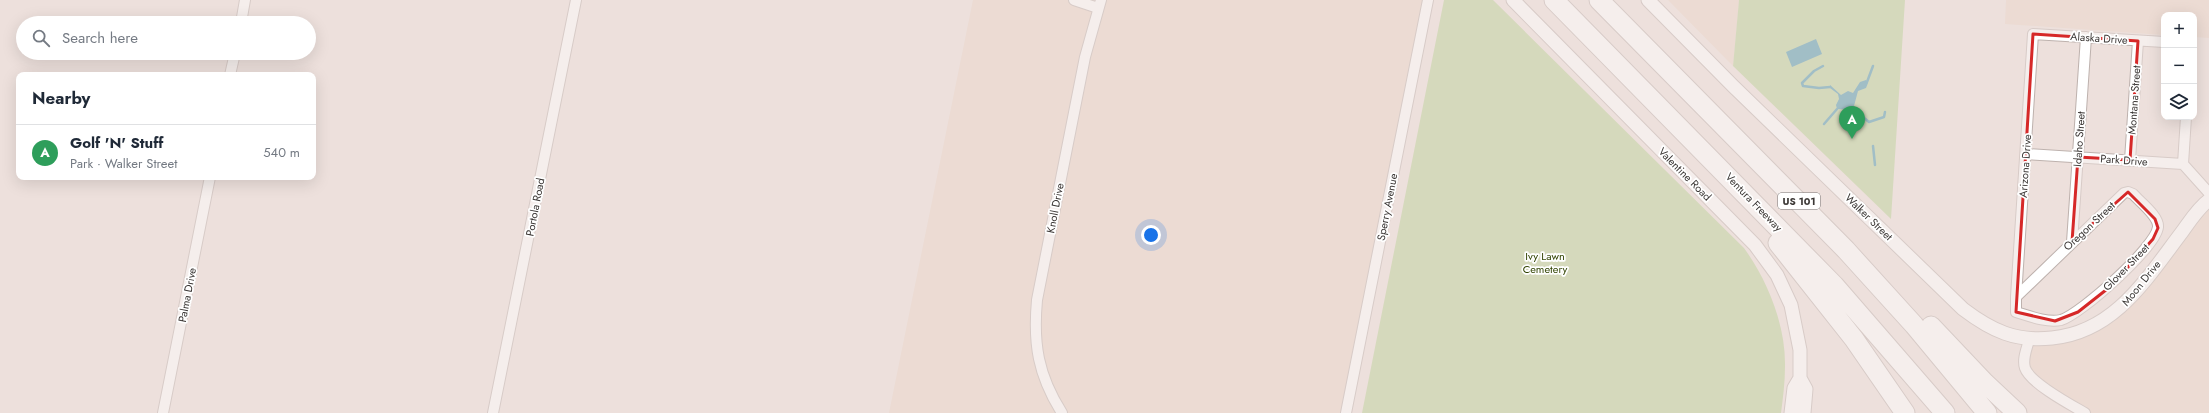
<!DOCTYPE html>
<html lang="en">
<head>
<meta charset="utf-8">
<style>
	body { margin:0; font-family:Jost,sans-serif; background:#f6f6f7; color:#1f2937 }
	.controls { position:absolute; right:12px; top:12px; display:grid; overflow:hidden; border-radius:8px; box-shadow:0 4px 16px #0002 }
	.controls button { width:36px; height:36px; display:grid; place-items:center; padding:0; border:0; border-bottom:1px solid #e0e1e3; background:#fff; color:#1f2937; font:20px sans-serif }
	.you { position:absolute; left:1151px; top:235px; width:14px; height:14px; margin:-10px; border:3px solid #fff; border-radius:50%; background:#1a73e8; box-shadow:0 0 0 6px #1a73e833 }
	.badge { display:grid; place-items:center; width:26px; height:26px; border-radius:50%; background:#0b8043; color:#fff; font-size:13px; font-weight:700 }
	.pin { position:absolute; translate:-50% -33px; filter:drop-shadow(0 1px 2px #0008) }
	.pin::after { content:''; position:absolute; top:21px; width:14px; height:12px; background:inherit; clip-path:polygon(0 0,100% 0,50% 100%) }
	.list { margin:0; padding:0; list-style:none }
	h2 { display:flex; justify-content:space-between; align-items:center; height:52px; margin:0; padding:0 16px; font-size:17px }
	h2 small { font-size:13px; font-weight:400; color:#747a83 }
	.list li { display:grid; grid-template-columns:26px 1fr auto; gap:12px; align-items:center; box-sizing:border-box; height:56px; padding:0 16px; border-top:1px solid #e0e1e3 }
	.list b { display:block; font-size:15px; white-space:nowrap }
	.list p { margin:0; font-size:13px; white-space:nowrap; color:#747a83 }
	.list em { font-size:13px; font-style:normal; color:#747a83 }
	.icon { flex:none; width:22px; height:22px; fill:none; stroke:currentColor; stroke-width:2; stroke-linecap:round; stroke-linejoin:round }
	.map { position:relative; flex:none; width:2209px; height:413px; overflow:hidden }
	.search { position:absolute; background:#fff; box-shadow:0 4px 16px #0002; left:16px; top:16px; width:300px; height:44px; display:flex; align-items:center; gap:10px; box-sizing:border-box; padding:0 14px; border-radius:22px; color:#747a83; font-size:15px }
	.panel { position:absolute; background:#fff; box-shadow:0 4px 16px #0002; left:16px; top:72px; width:300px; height:108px; border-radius:8px }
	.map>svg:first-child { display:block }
	.commercial { fill:#ead5c7 }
	.green { fill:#b9d096 }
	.water { fill:#4595ac }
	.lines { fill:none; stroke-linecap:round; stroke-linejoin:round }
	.stream { stroke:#4595ac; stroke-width:2.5 }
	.minor-casing { stroke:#beb2ae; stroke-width:12 }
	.tertiary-casing { stroke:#beb2ae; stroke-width:15 }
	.motorway-casing { stroke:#beb2ae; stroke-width:21 }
	.minor { stroke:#fff; stroke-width:10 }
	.tertiary { stroke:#fff; stroke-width:13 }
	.motorway { stroke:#fff; stroke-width:19 }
	.marked { fill:none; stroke:#d62828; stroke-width:3; stroke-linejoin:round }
	.labels { text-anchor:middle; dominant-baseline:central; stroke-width:3.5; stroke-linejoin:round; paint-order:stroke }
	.shield { fill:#fff; stroke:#767372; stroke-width:1 }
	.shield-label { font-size:10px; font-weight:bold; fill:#3b3735 }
	.street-label { font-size:11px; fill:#3b3735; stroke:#fff }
	.park-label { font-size:11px; fill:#304300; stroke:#fff }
</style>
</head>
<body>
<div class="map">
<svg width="2209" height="413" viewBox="0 0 2209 413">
	<rect width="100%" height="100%" fill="#ede0dc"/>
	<!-- commercial -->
	<path class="commercial" d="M973 0H1074L1098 8 1101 0H1428L1346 413H889Z
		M1668 0H1739L1733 66Z
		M2006 0H2209V38L2194 37V15H2164V35L2005 24Z
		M2209 200V413H2086L2025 368 2029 340 2101 323Z"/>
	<!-- green -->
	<path class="green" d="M1444 0H1493L1744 248C1768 281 1786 326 1785 367 1785 382 1783 398 1781 413H1362Z
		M1739 0H1905L1891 219 1733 66Z"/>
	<!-- water -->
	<path class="water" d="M1816 39 1822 54 1792 67 1786 52Z
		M1866 80 1868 83 1866 88 1858 91 1854 106 1864 116 1855 110 1837 109 1836 105 1839 99 1838 94 1830 88V85L1841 95 1848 91 1853 93 1860 82Z"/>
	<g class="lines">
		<!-- stream -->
		<path class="stream" d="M1823 66 1814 71 1802 83 1803 86 1819 88 1830 87
			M1867 82 1873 66
			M1863 117 1869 122 1884 117 1885 112
			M1824 124 1837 109
			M1873 146 1875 165"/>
		<!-- minor casing -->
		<g class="minor-casing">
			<path id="minor" d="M1074 0 1098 8
				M241 23 245 0
				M230 75 235 53
				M2026 154 2183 164 2209 193
				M2130 160 2138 41
				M2183 164 2186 117
				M2072 242 2086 37
				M2016 297 2124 193 2128 192 2133 194C2140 202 2159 216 2158 227 2156 247 2081 314 2061 320 2047 323 2029 316 2016 312V297L2033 34 2164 42
				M2029 340C2027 348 2022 359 2025 368 2030 383 2071 405 2085 413
				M163 413 210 177
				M493 413 576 0
				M1062 413C1038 375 1033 344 1037 300L1085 57 1101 0
				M1346 413 1428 0"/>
		</g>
		<!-- tertiary casing -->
		<g class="tertiary-casing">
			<path id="tertiary" d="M1513 0 1755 245 1777 275 1791 305 1800 350V378L1806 389 1804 413
				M1648 0 1733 86 1963 309C1992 331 2016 342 2052 338 2115 332 2147 278 2182 232 2190 221 2198 208 2209 200
				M1791 413 1794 388 1800 378"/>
		</g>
		<!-- motorway casing -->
		<g class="motorway-casing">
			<path id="motorway" d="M1554 0 1834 285 1945 413
				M1599 0 1846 250 1914 325 1987 413
				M1778 243 1854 339 1905 413
				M1931 326 1985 383 2017 413"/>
		</g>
		<!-- minor -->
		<use href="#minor" class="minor"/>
		<!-- tertiary -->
		<use href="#tertiary" class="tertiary"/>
		<!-- motorway -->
		<use href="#motorway" class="motorway"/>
	</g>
	<!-- marked area -->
	<path d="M0 0H2209V413H0ZM2033 34 2138 41 2130 160 2078 157 2072 242 2128 192 2155 219 2158 228 2153 239 2111 286 2078 312 2055 321 2016 312Z" fill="#ede0dc" fill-opacity=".55" fill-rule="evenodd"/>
	<path class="marked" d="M2033 34 2138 41 2130 160 2078 157 2072 242 2128 192 2155 219 2158 228 2153 239 2111 286 2078 312 2055 321 2016 312Z"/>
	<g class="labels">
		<!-- shield labels -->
		<rect class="shield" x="1778" y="193" width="42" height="16" rx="3"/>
		<g class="shield-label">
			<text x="1799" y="201">US 101</text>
		</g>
		<!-- street labels -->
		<g class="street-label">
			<text transform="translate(2099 38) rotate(4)">Alaska Drive</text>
			<text transform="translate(2134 100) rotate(-86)">Montana Street</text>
			<text transform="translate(2079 139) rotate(-86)">Idaho Street</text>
			<text transform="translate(2124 160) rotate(4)">Park Drive</text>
			<text transform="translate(2025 166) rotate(-86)">Arizona Drive</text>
			<text transform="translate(1685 174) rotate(45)">Valentine Road</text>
			<text transform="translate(1754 202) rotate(46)">Ventura Freeway</text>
			<text transform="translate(535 207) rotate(-79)">Portola Road</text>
			<text transform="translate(1387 207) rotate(-79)">Sperry Avenue</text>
			<text transform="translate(1055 208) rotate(-79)">Knoll Drive</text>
			<text transform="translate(1869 217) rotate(44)">Walker Street</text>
			<text transform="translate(2089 226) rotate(-43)">Oregon Street</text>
			<text transform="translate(2126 267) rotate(-46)">Glover Street</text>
			<text transform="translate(2141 283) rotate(-51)">Moon Drive</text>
			<text transform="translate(187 295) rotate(-79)">Palma Drive</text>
		</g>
		<!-- park labels -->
		<g class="park-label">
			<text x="1545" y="256">Ivy Lawn<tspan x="1545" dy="13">Cemetery</tspan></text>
		</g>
	</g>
</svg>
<div class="controls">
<button>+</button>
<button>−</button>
<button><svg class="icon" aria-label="layers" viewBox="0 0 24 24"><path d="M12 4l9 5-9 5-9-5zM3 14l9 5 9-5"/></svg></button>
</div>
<div class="you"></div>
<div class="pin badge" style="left:1852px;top:139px;background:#2e9e5b">A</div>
<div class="search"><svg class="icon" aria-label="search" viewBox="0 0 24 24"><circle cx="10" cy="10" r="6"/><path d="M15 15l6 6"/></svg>Search here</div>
<section class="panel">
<h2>Nearby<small></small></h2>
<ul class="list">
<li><span class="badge" style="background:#2e9e5b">A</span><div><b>Golf 'N' Stuff</b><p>Park · Walker Street</p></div><em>540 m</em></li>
</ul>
</section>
</div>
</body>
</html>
